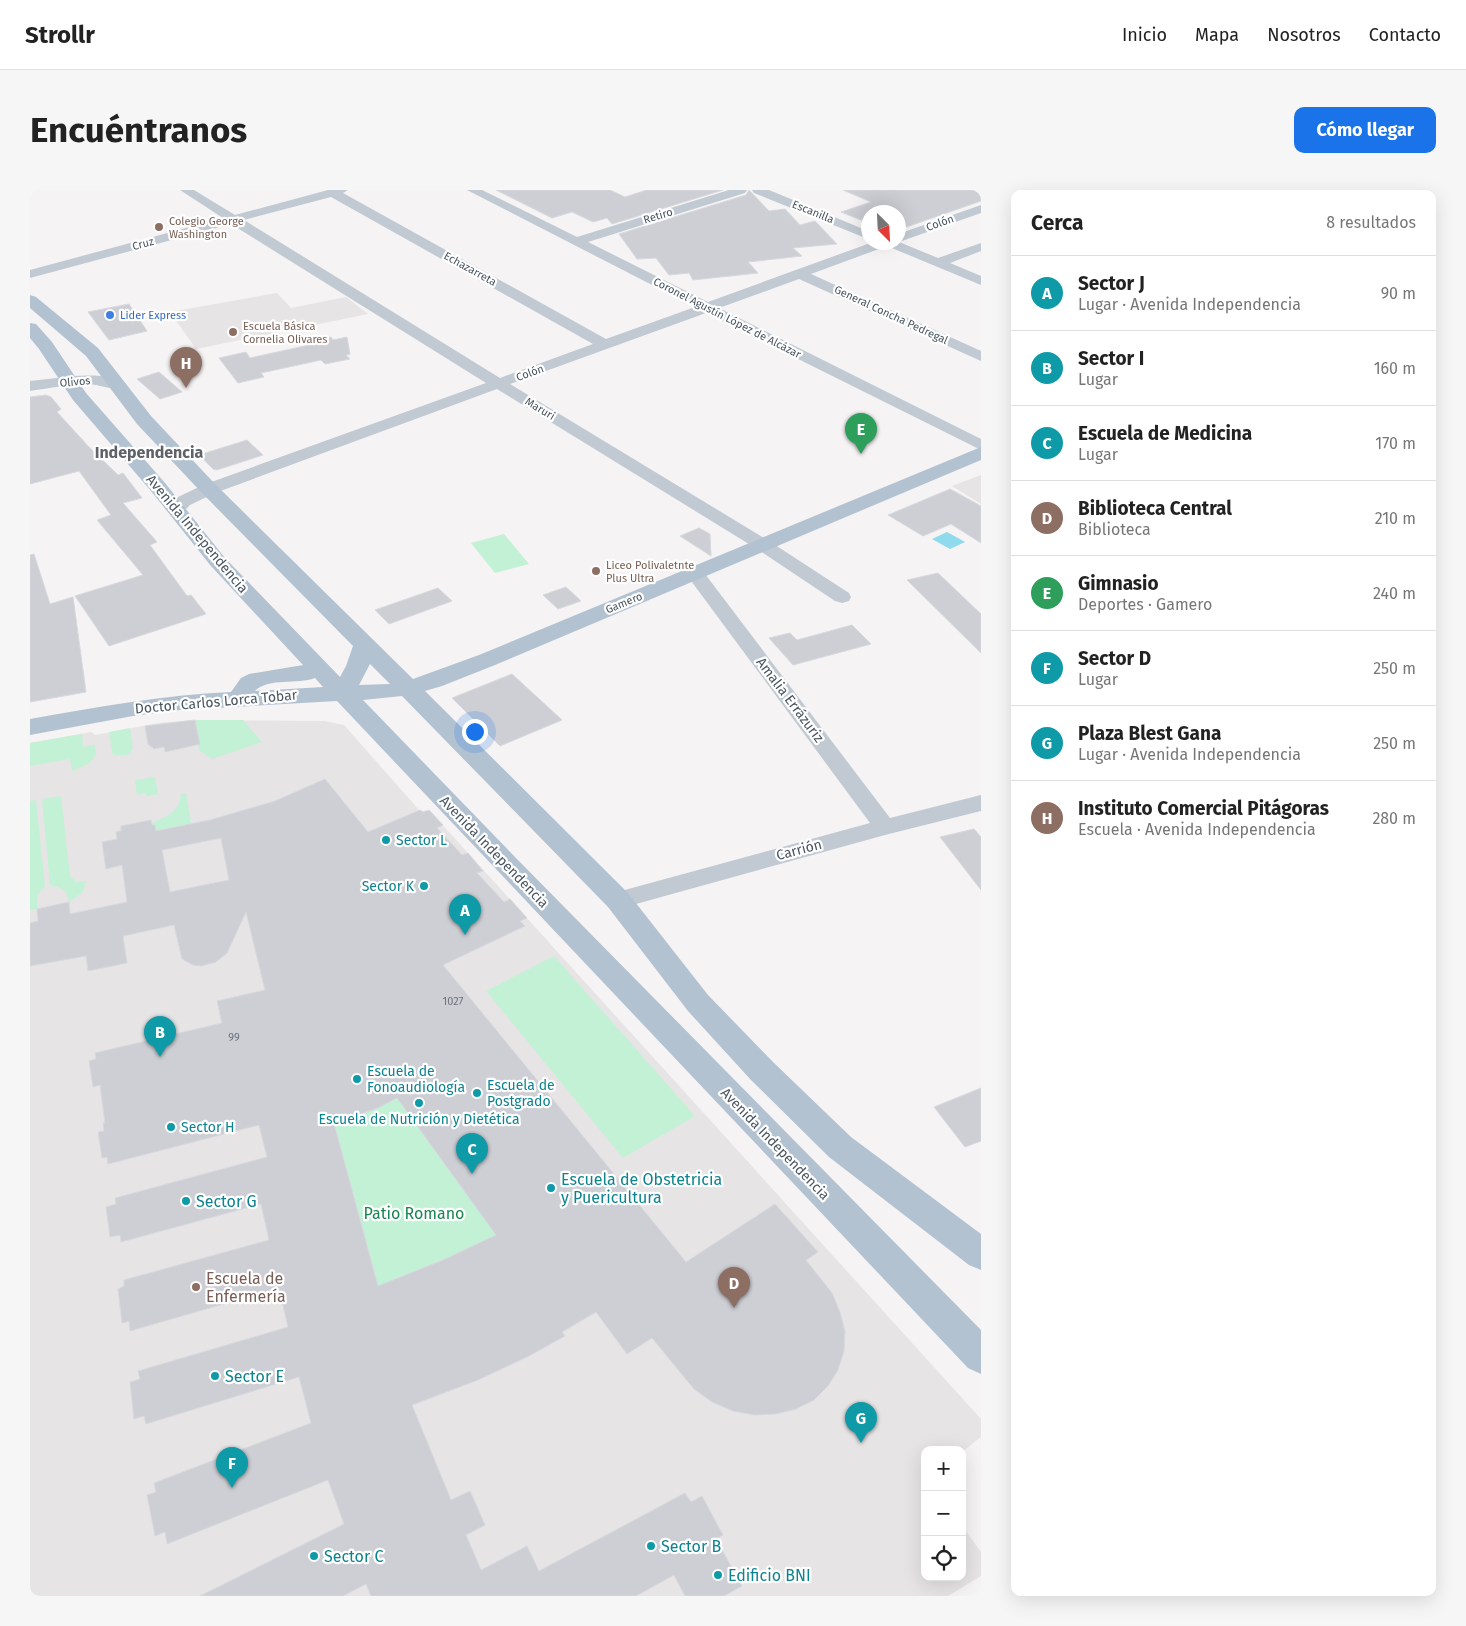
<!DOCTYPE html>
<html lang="es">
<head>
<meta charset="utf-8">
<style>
	body { margin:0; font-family:"Fira Sans",sans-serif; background:#f6f6f6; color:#222 }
	.controls { position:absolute; right:15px; bottom:15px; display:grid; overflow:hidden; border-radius:10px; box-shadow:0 5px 20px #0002 }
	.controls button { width:45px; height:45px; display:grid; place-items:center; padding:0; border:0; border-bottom:1px solid #e0e0e0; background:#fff; color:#222; font:25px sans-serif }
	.compass { position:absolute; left:831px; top:15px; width:45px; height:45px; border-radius:50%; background:#fff; box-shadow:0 5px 20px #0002; rotate:156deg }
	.you { position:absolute; left:444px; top:541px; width:18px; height:18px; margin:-12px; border:4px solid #fff; border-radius:50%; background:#1a73e8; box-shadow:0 0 0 8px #1a73e833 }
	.badge { display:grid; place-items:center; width:32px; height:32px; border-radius:50%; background:#1a73e8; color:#fff; font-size:16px; font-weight:700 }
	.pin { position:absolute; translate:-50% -41px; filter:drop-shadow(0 1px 2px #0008) }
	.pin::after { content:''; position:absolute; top:26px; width:18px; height:15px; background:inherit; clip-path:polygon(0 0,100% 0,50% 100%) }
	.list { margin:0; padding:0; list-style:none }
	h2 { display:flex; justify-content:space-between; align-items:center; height:65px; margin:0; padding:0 20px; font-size:21px }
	h2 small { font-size:16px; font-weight:400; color:#767676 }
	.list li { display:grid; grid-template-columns:32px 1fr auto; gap:15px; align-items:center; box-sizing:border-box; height:75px; padding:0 20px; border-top:1px solid #e0e0e0 }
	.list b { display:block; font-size:19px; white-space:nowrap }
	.list p { margin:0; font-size:16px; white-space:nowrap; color:#767676 }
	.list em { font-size:16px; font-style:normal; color:#767676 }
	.icon { flex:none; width:28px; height:28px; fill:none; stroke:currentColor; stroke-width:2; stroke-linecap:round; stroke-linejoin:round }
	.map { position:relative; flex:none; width:951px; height:1406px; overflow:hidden; border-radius:10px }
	header { display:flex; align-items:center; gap:30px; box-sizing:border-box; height:70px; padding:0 25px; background:#fff; border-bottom:1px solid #e0e0e0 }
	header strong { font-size:24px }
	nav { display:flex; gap:28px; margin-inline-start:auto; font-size:18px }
	.intro { display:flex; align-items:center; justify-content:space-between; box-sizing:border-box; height:120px; padding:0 30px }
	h1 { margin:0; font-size:35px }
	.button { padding:12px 22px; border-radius:10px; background:#1a73e8; color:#fff; font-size:18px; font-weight:700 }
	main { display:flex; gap:30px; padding:0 30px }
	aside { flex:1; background:#fff; border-radius:10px; box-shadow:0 5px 20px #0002 }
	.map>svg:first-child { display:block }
	.education { fill:#e6e4e5 }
	.green { fill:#c3f1d5 }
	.water { fill:#90daee }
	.building { fill:#cdcfd5; stroke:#d7d9de; fill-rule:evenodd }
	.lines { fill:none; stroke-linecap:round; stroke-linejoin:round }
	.minor { fill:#c1cad2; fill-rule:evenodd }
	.major { fill:#b3c2d1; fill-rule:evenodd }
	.education-dot { fill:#8d6e63; stroke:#fff; stroke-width:2 }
	.shop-dot { fill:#3f7fe0; stroke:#fff; stroke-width:2 }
	.culture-dot { fill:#0f9aa8; stroke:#fff; stroke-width:2 }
	.labels { text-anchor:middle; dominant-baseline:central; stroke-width:4.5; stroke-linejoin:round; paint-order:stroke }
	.far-street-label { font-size:11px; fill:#4a5661; stroke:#fff }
	.far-education-label { font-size:11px; fill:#785e54; stroke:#fff; text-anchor:start }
	.far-shop-label { font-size:11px; fill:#366cbe; stroke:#fff; text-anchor:start }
	.number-label { font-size:11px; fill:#6b747e }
	.street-label { font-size:14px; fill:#4a5661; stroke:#fff }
	.culture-label { font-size:14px; fill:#0d838f; stroke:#fff; text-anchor:start }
	.far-district-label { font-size:16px; font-weight:bold; fill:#5f6368; stroke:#fff }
	.near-culture-label { font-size:16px; fill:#0d838f; stroke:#fff; text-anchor:start }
	.near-park-label { font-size:16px; fill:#17864f; stroke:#fff }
	.near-education-label { font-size:16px; fill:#785e54; stroke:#fff; text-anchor:start }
</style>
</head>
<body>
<header>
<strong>Strollr</strong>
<nav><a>Inicio</a><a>Mapa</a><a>Nosotros</a><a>Contacto</a></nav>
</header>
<div class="intro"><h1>Encuéntranos</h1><a class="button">Cómo llegar</a></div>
<main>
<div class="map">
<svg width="951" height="1406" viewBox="0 0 951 1406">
	<rect width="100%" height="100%" fill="#f5f3f3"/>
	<!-- education -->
	<path class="education" d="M247 103 261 118 316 107 338 124 166 159 140 122Z
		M951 285V314L922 296Z
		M165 530 294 531 314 535 389 620 393 622 399 620 951 1229V1247L932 1262V1260H895V1387H932V1336L951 1362V1386L918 1406H0V553L61 542 65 545 129 533Z"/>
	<!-- green -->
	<path class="green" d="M474 344 499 374 465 383 441 353Z
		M165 530H213L232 552 182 569 169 560 168 554 170 553Z
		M100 538 103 559 98 565H85L82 563 79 542Z
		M52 544 53 557 65 555 66 564 60 573 42 581 40 569 0 576V553Z
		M125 587 128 604 116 606 115 603 107 605 105 590Z
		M156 603 161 633 126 641 125 635H122L121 633C136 628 150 621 151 604Z
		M31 606 40 686 46 692 56 691 53 702 39 712C38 701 31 697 20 695L12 609Z
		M6 610 15 696 7 705V719H0V611Z
		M524 766 665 926 593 968 456 801Z
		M367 908 466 1045 413 1070 364 1089 350 1106 304 933 348 918Z"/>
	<!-- water -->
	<path class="water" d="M917 342 935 352 920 359 902 349Z"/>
	<!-- building -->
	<path class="building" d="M466 0H580L595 7 617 0H693L582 34 577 28 563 32 542 22 522 28Z
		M719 0 739 21 755 19 770 35 785 31 807 54 763 58 772 66 718 72 728 83 663 90 659 83 639 85 626 68 607 69 589 44 716 5Z
		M813 0H951V11L868 40V22H838V33L811 22 841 12Z
		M99 114 117 141 79 150 58 122Z
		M301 147 303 150 317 147 320 164 316 165 320 169 295 174 291 170 231 183 234 187 208 193 189 168 216 162 220 168 279 155 277 152Z
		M129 182 152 202 130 209 107 189Z
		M16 205 21 207 31 219 27 222 59 257 88 285 93 283 112 308 93 313 127 352 120 355 157 406 161 405 176 424 79 456 45 406 113 385 67 330 81 325 49 281 0 294V207Z
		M217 250 233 265 187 280 183 279 169 265Z
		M920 299 951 316V353L921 334 893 346 858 325Z
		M669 338 680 344 681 366 650 346Z
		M4 364 20 414 43 407 56 502 0 512V365Z
		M908 383 951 424V463L877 390Z
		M536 397 551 411 528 419 513 405Z
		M408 398 422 411 359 434 345 420Z
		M822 435 841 454 763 475 739 448 760 443 767 450Z
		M482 484 532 530 470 556 422 508Z
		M165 530 170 554 135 562 134 557 124 559 118 554 115 536Z
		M295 589 338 642 390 620 393 622 399 620 413 635 407 638 432 665 438 663 453 681 447 683 474 712 480 709 497 728 490 731 495 736 413 775 656 1072 745 1014 788 1062 776 1070 802 1103 810 1122 815 1141 814 1161 808 1180 798 1196 784 1210 766 1219 746 1224 725 1225 703 1221 682 1212 664 1199 622 1148 597 1164 566 1122 532 1142 535 1146 499 1166 448 1190 382 1215 421 1310 440 1301 455 1335 436 1345 451 1380 497 1356 509 1381 655 1303 661 1312 672 1306 693 1345 686 1349 712 1396 694 1406H655L644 1385 606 1406H341L336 1394 313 1406H170L314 1334 298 1290 137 1354 135 1342 125 1346 117 1305 126 1302 124 1293 281 1233 269 1187 116 1234 114 1226 104 1229 100 1192 110 1189 108 1181 258 1137 249 1098 100 1141 99 1131 92 1133 88 1099 94 1096V1090L239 1050 231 1014 91 1052 90 1045 80 1047 76 1017 86 1014 85 1008 237 967 229 935 78 974 77 967 72 968 68 942 74 941 73 933H75L70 895 63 897 59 871 66 869 65 863 192 833 187 811 235 800 216 722 197 763 186 772 171 776 163 775 152 769 144 735 93 746 97 773 58 781 56 766 0 776V733L8 731 7 719 39 712 40 724 97 712 92 675 76 679 72 652 87 649 86 642 91 641V636L121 630 122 635H125L126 641 180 630 245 611ZM191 648 199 690 140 702 132 660ZM367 908 466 1045 413 1070 348 1096 304 933 348 918Z
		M944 639 951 647V700L910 647Z
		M951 898V951L935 957 904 917Z"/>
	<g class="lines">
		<!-- minor -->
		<path class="minor" d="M150 0H164L205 25 298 0H318L313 3 576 149 665 117 437 0H452L547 47 699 0H717L715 3 558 52 678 112 843 52H868V44L951 15V23L869 52 908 68 951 53V61L920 73 951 86V95L857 56 781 84 951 161V171L769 89 689 118 951 249V260L676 123 480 194 739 351 819 403 821 407 819 411 812 413 805 411 727 359 467 199 185 303 160 315 152 323 146 324 140 323 137 319 148 307 173 295 456 193 201 34 0 88V80L193 28ZM301 7 563 154 470 188 214 30Z
			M722 0H739L838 41V49L724 3Z
			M45 186C58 185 88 184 97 195L94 198C84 201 71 195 59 194 40 194 20 198 0 201V191Z
			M665 378 672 380 860 628 951 605V621L855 645 588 719 580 716 576 710 580 704 840 633 656 384 658 380Z"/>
		<!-- major -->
		<path class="major" d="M0 105 6 107 68 158 121 226 186 295 383 489 449 465 951 257V270L465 475 412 496 395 501 598 703 678 805 743 872 821 947 951 1044V1080L939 1075 799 967 721 890 658 821 578 717 372 506 333 510 484 666 951 1140V1184L938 1178 307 511 150 520 103 526 0 545V529C67 517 133 505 201 502L211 488 219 484 273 475 181 376 121 301 43 210 9 159 0 148V133L6 134 22 152 56 203 135 293 195 368 310 487 316 476 323 456 172 303 107 234 56 166 0 118ZM340 474 360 494 329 495ZM285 488 293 497 225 501C239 487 267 495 285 488Z"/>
	</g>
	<!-- markers -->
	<g class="education-dot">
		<circle cx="129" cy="37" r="5"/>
		<circle cx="203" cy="142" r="5"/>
		<circle cx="566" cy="381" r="5"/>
		<circle cx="166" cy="1097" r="5"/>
	</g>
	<circle class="shop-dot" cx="80" cy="125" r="5"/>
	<g class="culture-dot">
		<circle cx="356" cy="650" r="5"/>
		<circle cx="394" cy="696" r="5"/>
		<circle cx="327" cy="889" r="5"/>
		<circle cx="447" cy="903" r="5"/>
		<circle cx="389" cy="913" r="5"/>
		<circle cx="141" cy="937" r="5"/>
		<circle cx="521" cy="998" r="5"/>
		<circle cx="156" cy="1011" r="5"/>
		<circle cx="185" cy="1186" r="5"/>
		<circle cx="621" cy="1356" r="5"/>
		<circle cx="284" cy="1366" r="5"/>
		<circle cx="688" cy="1385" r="5"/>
	</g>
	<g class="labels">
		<!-- far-street labels -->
		<g class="far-street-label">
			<text transform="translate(783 22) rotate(22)">Escanilla</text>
			<text transform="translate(628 26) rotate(-17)">Retiro</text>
			<text transform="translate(910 33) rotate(-20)">Colón</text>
			<text transform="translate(113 54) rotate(-15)">Cruz</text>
			<text transform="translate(440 79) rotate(29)">Echazarreta</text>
			<text transform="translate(861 125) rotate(25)">General Concha Pedregal</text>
			<text transform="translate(697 128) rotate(27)">Coronel Agustín López de Alcázar</text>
			<text transform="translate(500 183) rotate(-20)">Colón</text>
			<text transform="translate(45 192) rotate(-5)">Olivos</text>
			<text transform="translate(510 219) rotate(31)">Maruri</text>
			<text transform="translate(594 413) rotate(-22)">Gamero</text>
		</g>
		<!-- far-education labels -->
		<g class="far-education-label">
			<text x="139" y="31">Colegio George<tspan x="139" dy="13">Washington</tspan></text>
			<text x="213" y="136">Escuela Básica<tspan x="213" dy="13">Cornelia Olivares</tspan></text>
			<text x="576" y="375">Liceo Polivaletnte<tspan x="576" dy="13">Plus Ultra</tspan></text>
		</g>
		<!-- far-shop labels -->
		<g class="far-shop-label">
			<text x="90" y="125">Lider Express</text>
		</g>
		<!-- number labels -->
		<g class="number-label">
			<text x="423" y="811">1027</text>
			<text x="204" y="847">99</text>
		</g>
		<!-- street labels -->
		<g class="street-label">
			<text transform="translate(167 344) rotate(50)">Avenida Independencia</text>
			<text transform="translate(760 510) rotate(53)">Amalia Errázuriz</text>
			<text transform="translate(186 512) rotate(-5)">Doctor Carlos Lorca Tobar</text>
			<text transform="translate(769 660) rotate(-15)">Carrión</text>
			<text transform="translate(464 662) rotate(46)">Avenida Independencia</text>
			<text transform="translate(745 954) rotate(46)">Avenida Independencia</text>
		</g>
		<!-- culture labels -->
		<g class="culture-label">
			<text x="366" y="650">Sector L</text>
			<text x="384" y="696" text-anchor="end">Sector K</text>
			<text x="337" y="881">Escuela de<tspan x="337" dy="16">Fonoaudiología</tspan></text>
			<text x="457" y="895">Escuela de<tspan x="457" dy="16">Postgrado</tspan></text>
			<text x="389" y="929" text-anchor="middle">Escuela de Nutrición y Dietética</text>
			<text x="151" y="937">Sector H</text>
		</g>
		<!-- far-district labels -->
		<g class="far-district-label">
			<text x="119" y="262">Independencia</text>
		</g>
		<!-- near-culture labels -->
		<g class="near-culture-label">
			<text x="531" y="989">Escuela de Obstetricia<tspan x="531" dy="18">y Puericultura</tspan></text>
			<text x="166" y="1011">Sector G</text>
			<text x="195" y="1186">Sector E</text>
			<text x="631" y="1356">Sector B</text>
			<text x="294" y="1366">Sector C</text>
			<text x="698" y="1385">Edificio BNI</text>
		</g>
		<!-- near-park labels -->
		<g class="near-park-label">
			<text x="384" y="1023">Patio Romano</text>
		</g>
		<!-- near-education labels -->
		<g class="near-education-label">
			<text x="176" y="1088">Escuela de<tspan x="176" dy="18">Enfermería</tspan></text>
		</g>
	</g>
</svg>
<div class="controls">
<button>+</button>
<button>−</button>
<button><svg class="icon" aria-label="locate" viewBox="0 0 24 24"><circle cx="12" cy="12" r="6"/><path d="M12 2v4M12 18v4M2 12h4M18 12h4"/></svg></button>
</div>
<svg class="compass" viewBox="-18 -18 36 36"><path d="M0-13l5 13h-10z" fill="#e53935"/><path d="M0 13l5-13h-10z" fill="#767676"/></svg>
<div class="you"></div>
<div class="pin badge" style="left:435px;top:745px;background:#0f9aa8">A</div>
<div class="pin badge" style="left:130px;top:867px;background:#0f9aa8">B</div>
<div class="pin badge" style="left:442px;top:984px;background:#0f9aa8">C</div>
<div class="pin badge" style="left:704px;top:1118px;background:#8d6e63">D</div>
<div class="pin badge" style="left:831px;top:264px;background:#2e9e5b">E</div>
<div class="pin badge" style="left:202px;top:1298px;background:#0f9aa8">F</div>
<div class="pin badge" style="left:831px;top:1253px;background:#0f9aa8">G</div>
<div class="pin badge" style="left:156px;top:198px;background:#8d6e63">H</div>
</div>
<aside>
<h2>Cerca<small>8 resultados</small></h2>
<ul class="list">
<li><span class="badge" style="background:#0f9aa8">A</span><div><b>Sector J</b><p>Lugar · Avenida Independencia</p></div><em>90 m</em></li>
<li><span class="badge" style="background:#0f9aa8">B</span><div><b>Sector I</b><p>Lugar</p></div><em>160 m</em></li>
<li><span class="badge" style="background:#0f9aa8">C</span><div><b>Escuela de Medicina</b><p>Lugar</p></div><em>170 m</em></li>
<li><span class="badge" style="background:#8d6e63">D</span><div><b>Biblioteca Central</b><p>Biblioteca</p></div><em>210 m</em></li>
<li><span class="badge" style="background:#2e9e5b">E</span><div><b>Gimnasio</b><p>Deportes · Gamero</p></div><em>240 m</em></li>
<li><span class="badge" style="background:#0f9aa8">F</span><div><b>Sector D</b><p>Lugar</p></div><em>250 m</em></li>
<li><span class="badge" style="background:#0f9aa8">G</span><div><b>Plaza Blest Gana</b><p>Lugar · Avenida Independencia</p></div><em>250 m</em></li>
<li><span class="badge" style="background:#8d6e63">H</span><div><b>Instituto Comercial Pitágoras</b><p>Escuela · Avenida Independencia</p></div><em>280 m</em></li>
</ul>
</aside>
</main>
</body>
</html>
